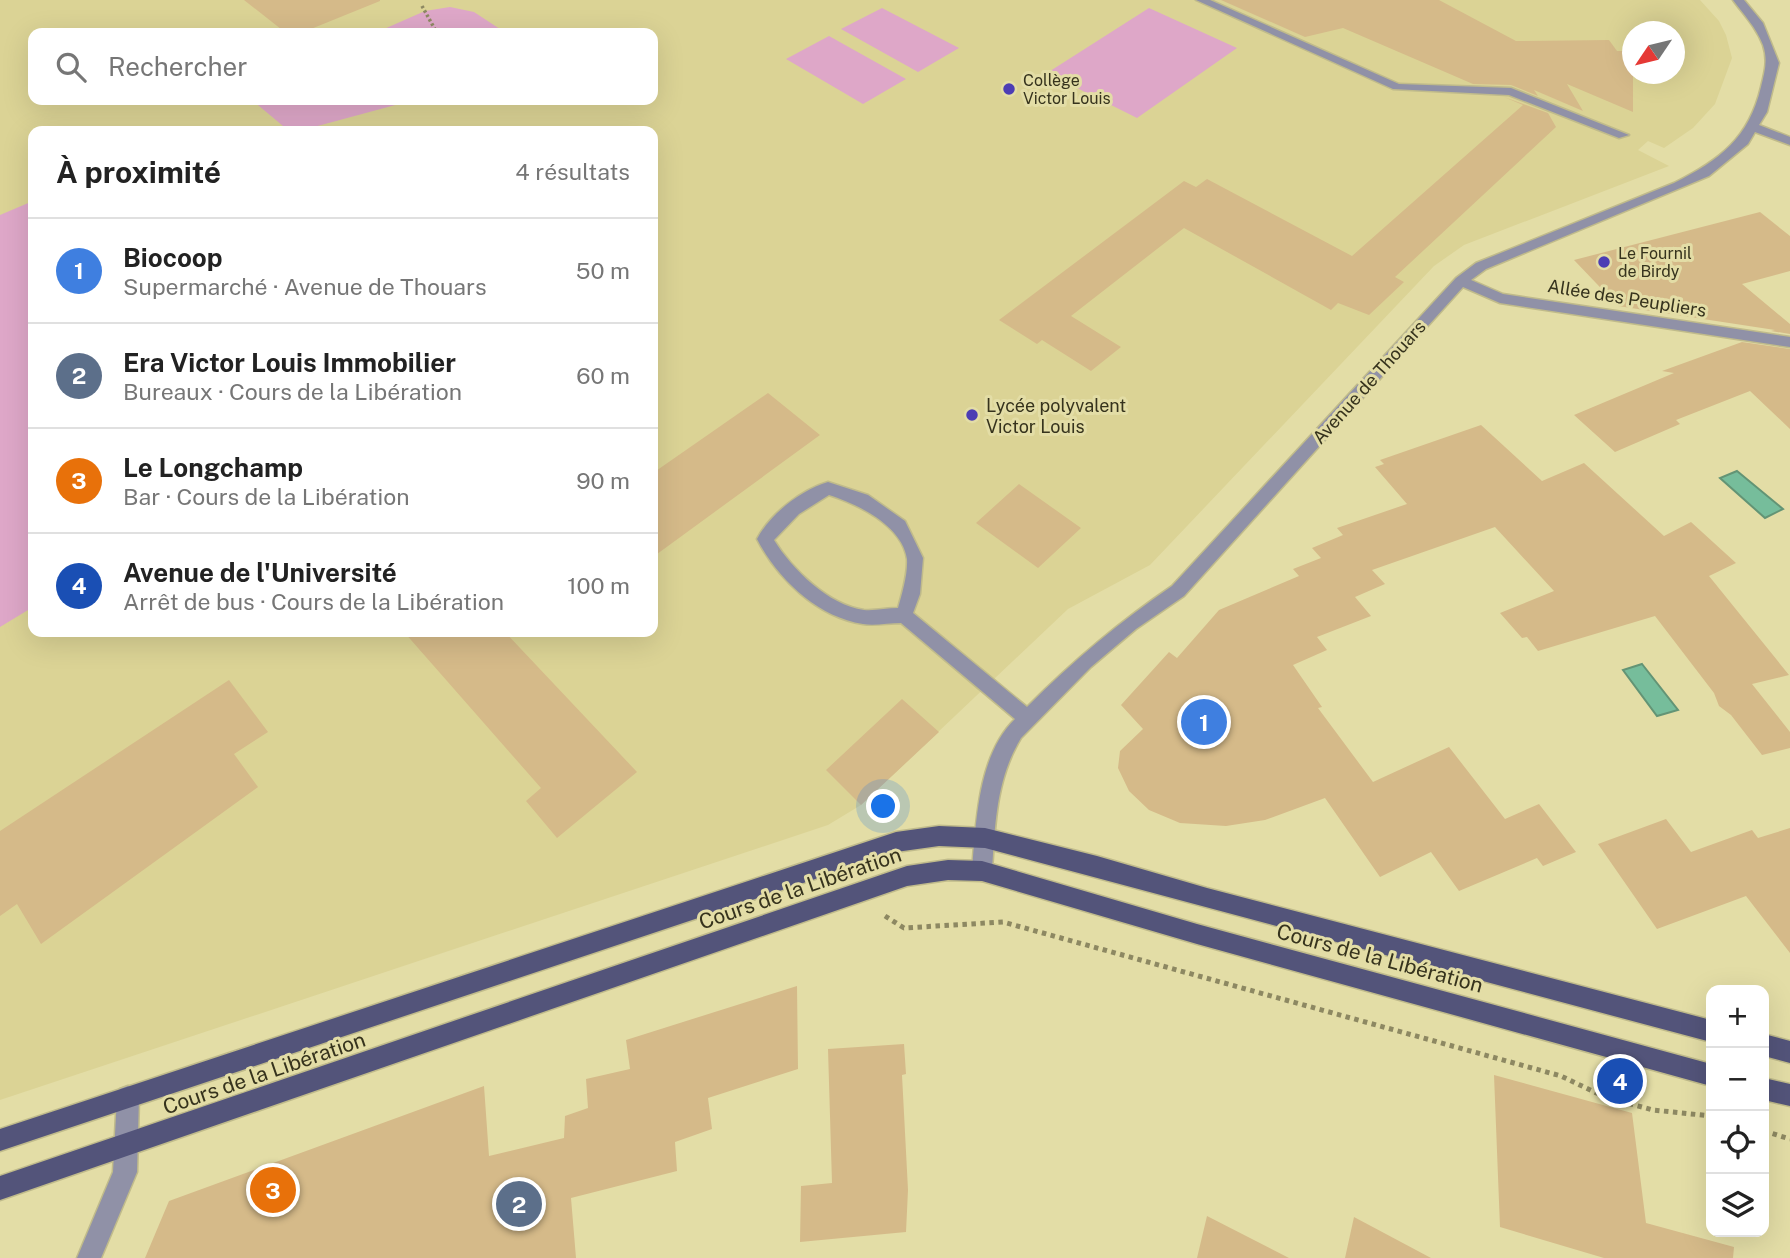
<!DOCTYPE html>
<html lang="fr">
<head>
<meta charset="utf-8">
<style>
	body { margin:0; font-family:"Public Sans",sans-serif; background:#f2f2f2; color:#222 }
	.controls { position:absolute; right:21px; bottom:21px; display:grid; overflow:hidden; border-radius:14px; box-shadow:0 7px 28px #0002 }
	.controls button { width:63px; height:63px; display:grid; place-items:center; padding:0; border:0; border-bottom:2px solid #e0e0e0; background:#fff; color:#222; font:35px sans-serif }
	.compass { position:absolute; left:1622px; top:21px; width:63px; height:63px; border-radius:50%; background:#fff; box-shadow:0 7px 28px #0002; rotate:235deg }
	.you { position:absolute; left:884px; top:807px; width:24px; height:24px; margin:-18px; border:5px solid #fff; border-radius:50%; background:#1a73e8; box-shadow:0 0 0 10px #1a73e833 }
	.badge { display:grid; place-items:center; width:46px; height:46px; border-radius:50%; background:#0b8043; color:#fff; font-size:23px; font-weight:700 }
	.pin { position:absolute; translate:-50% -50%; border:4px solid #fff; box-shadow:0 2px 7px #0006 }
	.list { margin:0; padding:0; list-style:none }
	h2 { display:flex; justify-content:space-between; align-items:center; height:91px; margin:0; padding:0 28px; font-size:30px }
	h2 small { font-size:23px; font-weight:400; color:#767676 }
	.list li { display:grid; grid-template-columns:46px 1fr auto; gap:21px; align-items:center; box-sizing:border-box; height:105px; padding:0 28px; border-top:2px solid #e0e0e0 }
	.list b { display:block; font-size:26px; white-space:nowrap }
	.list p { margin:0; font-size:23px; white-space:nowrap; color:#767676 }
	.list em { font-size:23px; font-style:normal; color:#767676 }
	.icon { flex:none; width:38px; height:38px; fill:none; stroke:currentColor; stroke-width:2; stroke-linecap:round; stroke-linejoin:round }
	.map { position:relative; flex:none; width:1790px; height:1258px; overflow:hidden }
	.search { position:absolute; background:#fff; box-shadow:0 7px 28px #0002; left:28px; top:28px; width:630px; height:77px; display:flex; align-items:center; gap:18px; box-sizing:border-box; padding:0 24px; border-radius:14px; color:#767676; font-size:26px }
	.panel { position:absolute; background:#fff; box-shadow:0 7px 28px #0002; left:28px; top:126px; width:630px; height:511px; border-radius:14px }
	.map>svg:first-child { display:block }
	.built { fill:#dbd395; fill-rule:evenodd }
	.green { fill:#dea7c8 }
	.water { fill:#76bd9b; stroke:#639475; stroke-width:2 }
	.building { fill:#d5ba89 }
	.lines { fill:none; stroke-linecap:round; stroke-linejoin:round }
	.minor-casing { stroke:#c0bb8b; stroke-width:3 }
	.major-casing { stroke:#c0bb8b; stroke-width:3 }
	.path-far1 { stroke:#8d8862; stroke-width:3.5; stroke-dasharray:2.5 2.5; stroke-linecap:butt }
	.path { stroke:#8d8862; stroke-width:5; stroke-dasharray:4.5 4.5; stroke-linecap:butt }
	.minor { fill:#9091a7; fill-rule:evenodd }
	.major { fill:#53547a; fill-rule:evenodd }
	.poi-dot { fill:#4c3db4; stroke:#e3dda6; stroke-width:2.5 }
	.labels { text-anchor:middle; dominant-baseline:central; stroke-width:6; stroke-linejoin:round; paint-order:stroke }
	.far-poi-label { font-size:16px; fill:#36331d; stroke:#e3dda6; text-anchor:start }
	.street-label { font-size:18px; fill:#36331d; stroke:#e3dda6 }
	.poi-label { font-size:18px; fill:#36331d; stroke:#e3dda6; text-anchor:start }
	.near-street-label { font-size:21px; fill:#36331d; stroke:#e3dda6 }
</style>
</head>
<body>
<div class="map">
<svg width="1790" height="1258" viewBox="0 0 1790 1258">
	<rect width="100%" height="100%" fill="#e3dda6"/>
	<!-- built -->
	<path class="built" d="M0 0H1700L1719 21 1726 35 1732 58 1715 104 1693 128 1664 148 1648 141 1638 150 1669 166 1464 245 1434 266 1150 565 1068 609 861 805 828 825 0 1100ZM1632 32H1674V74H1632ZM33 33H653V100H33ZM33 131H653V632H33Z"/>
	<!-- green -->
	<path class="green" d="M450 7 474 12 506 33H375L425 11Z
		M882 8 959 48 918 72 841 29Z
		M1149 8 1237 48 1137 118 1047 73Z
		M829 36 906 79 863 104 786 59Z
		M252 100H414L299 131H289Z
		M33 201V607L0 627V215Z"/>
	<!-- water -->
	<path class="water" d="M1737 471 1783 509 1765 518 1720 478Z
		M1642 664 1678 710 1657 716 1623 670Z"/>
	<!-- building -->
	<path class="building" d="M244 0H380V1L301 33H286Z
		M1221 0H1439L1516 41 1609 40 1617 51H1633V112L1567 84 1583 111 1534 90 1538 96 1511 85 1473 84 1343 28 1305 37Z
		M1504 97 1548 113 1556 127 1395 277 1404 282 1369 315 1338 303 1331 310 1184 228 1071 316 1121 347 1091 371 1042 340 1037 344 999 320 1184 181 1196 187 1207 179 1352 256 1523 105Z
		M1760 212 1790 236V271L1742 284 1790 324V334L1771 331 1775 330 1618 306 1574 260Z
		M1742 342 1790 349V429L1750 391 1676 420 1680 424 1615 452 1574 415 1674 373 1662 371Z
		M768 393 820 435 653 557V473Z
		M1481 425 1542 481 1584 463 1664 536 1691 522 1736 563 1709 576 1789 675 1752 684 1790 732V748L1762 755 1731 715 1719 706 1714 693 1655 616 1538 651 1527 637 1522 638 1500 613 1554 591 1495 527 1372 570 1385 584 1355 597 1371 616 1317 637 1327 650 1293 665 1322 707 1318 708 1373 782 1449 747 1505 819 1539 804 1576 852 1543 866 1537 858 1459 891 1431 852 1380 877 1325 798 1265 820 1226 826 1180 823 1149 810 1129 791 1118 768 1120 751 1143 729 1121 705 1169 652 1177 658 1219 610 1299 576 1293 569 1321 558 1312 548 1343 535 1337 528 1407 504 1375 467 1384 464 1380 460Z
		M1019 484 1081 528 1038 568 976 523Z
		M404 632H505L637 772 557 838 526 801 541 788Z
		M229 680 268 732 234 754 258 787 41 944 17 904 0 916V831Z
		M902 699 939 732 861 805 826 770Z
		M1666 819 1691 852 1752 830 1758 838 1790 828V953L1746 896 1657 929 1598 844Z
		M797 986 798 1069 708 1098 712 1129 675 1142 677 1171 571 1198 576 1258H145L169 1201 484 1086 489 1156 564 1138 565 1116 588 1108 586 1079 630 1069 626 1040Z
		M904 1044 906 1074 902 1075 908 1190 906 1232 800 1242 801 1186 832 1183 828 1049Z
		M1494 1075 1632 1113 1646 1223 1734 1247 1733 1258H1604L1500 1227Z
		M1207 1216 1289 1258H1197Z
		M1354 1217 1431 1258H1345Z"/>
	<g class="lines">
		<!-- minor casing -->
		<g class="minor-casing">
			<path id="minor" d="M1196 0H1210L1399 84 1511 88 1629 135 1619 138 1509 95 1393 89Z
				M1733 0H1744L1763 23 1779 63 1767 112 1759 125 1790 137V145L1755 132 1748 144 1709 176 1486 269 1471 280 1503 294 1790 337V347L1500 303 1463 287 1184 596 1136 629 1091 667 1021 738C996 779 995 825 992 871L989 878 982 881 975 878 972 871C976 822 978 755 1015 719L901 623C889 623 874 626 863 624 817 617 777 578 757 539 770 514 801 490 828 482L868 495 905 521 923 558 920 594 913 613 1027 707C1073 661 1119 622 1172 586L1456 278 1476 263 1674 183C1720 160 1749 138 1761 87 1765 71 1768 60 1763 45 1756 27 1744 15 1733 0ZM829 495C857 504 902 525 907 559 908 574 902 594 898 608 887 608 875 611 864 610 828 605 792 569 774 540L799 514Z
				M128 1086 136 1089 139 1097 137 1172 101 1258H77L113 1172 117 1097 120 1089Z"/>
		</g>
		<!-- major casing -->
		<g class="major-casing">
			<path id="major" d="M939 826 985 828 1097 856 1207 888 1711 1020V1042L985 848 939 846 896 852 0 1151V1129L896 832Z
				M948 860 982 861 1197 924 1711 1064V1086L1197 944 982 881 948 880 907 886 0 1200V1176L907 866Z
				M1764 1034 1790 1041V1063L1764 1056Z
				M1764 1078 1790 1084V1106L1764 1100Z"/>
		</g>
		<!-- path-far1 -->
		<path class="path-far1" d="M422 6 437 33"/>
		<!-- path -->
		<path class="path" d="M885 916 904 928 1003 922 1561 1076 1605 1097 1653 1110 1711 1116
			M1764 1131 1790 1139"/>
		<!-- minor -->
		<use href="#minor" class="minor"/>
		<!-- major -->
		<use href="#major" class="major"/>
	</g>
	<!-- markers -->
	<g class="poi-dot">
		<circle cx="1009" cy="89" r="7"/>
		<circle cx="1604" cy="262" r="7"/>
		<circle cx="972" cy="415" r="7"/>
	</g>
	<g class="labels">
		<!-- far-poi labels -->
		<g class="far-poi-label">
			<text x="1023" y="80">Collège<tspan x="1023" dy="18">Victor Louis</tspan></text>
			<text x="1618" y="253">Le Fournil<tspan x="1618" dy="18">de Birdy</tspan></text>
		</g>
		<!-- street labels -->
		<g class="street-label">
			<text transform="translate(1627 298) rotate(9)">Allée des Peupliers</text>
			<text transform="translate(1369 382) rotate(-48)">Avenue de Thouars</text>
		</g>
		<!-- poi labels -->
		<g class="poi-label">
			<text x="986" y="405">Lycée polyvalent<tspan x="986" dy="21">Victor Louis</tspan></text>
		</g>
		<!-- near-street labels -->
		<g class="near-street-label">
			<text transform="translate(800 888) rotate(-19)">Cours de la Libération</text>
			<text transform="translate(1380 958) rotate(15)">Cours de la Libération</text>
			<text transform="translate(264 1073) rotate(-19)">Cours de la Libération</text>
		</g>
	</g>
</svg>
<div class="controls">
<button>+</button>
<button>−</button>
<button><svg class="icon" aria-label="locate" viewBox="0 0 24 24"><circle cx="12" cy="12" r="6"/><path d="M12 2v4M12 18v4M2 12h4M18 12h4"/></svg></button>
<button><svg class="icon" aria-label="layers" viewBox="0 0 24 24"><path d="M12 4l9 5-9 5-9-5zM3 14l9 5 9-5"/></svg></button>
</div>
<svg class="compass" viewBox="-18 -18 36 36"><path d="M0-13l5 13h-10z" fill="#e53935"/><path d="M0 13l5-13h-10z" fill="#767676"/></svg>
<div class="you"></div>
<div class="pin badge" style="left:1204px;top:722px;background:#3f7fe0">1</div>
<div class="pin badge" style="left:519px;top:1204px;background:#5c6f8a">2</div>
<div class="pin badge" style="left:273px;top:1190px;background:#e8710a">3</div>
<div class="pin badge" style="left:1620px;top:1081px;background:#1a4fb4">4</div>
<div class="search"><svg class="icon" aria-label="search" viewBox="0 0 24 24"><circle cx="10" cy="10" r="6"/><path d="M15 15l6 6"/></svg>Rechercher</div>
<section class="panel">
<h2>À proximité<small>4 résultats</small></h2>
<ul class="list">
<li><span class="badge" style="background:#3f7fe0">1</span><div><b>Biocoop</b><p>Supermarché · Avenue de Thouars</p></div><em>50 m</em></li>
<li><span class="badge" style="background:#5c6f8a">2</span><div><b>Era Victor Louis Immobilier</b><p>Bureaux · Cours de la Libération</p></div><em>60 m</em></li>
<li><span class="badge" style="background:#e8710a">3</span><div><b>Le Longchamp</b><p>Bar · Cours de la Libération</p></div><em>90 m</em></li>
<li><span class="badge" style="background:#1a4fb4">4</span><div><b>Avenue de l'Université</b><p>Arrêt de bus · Cours de la Libération</p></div><em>100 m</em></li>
</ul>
</section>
</div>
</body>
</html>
